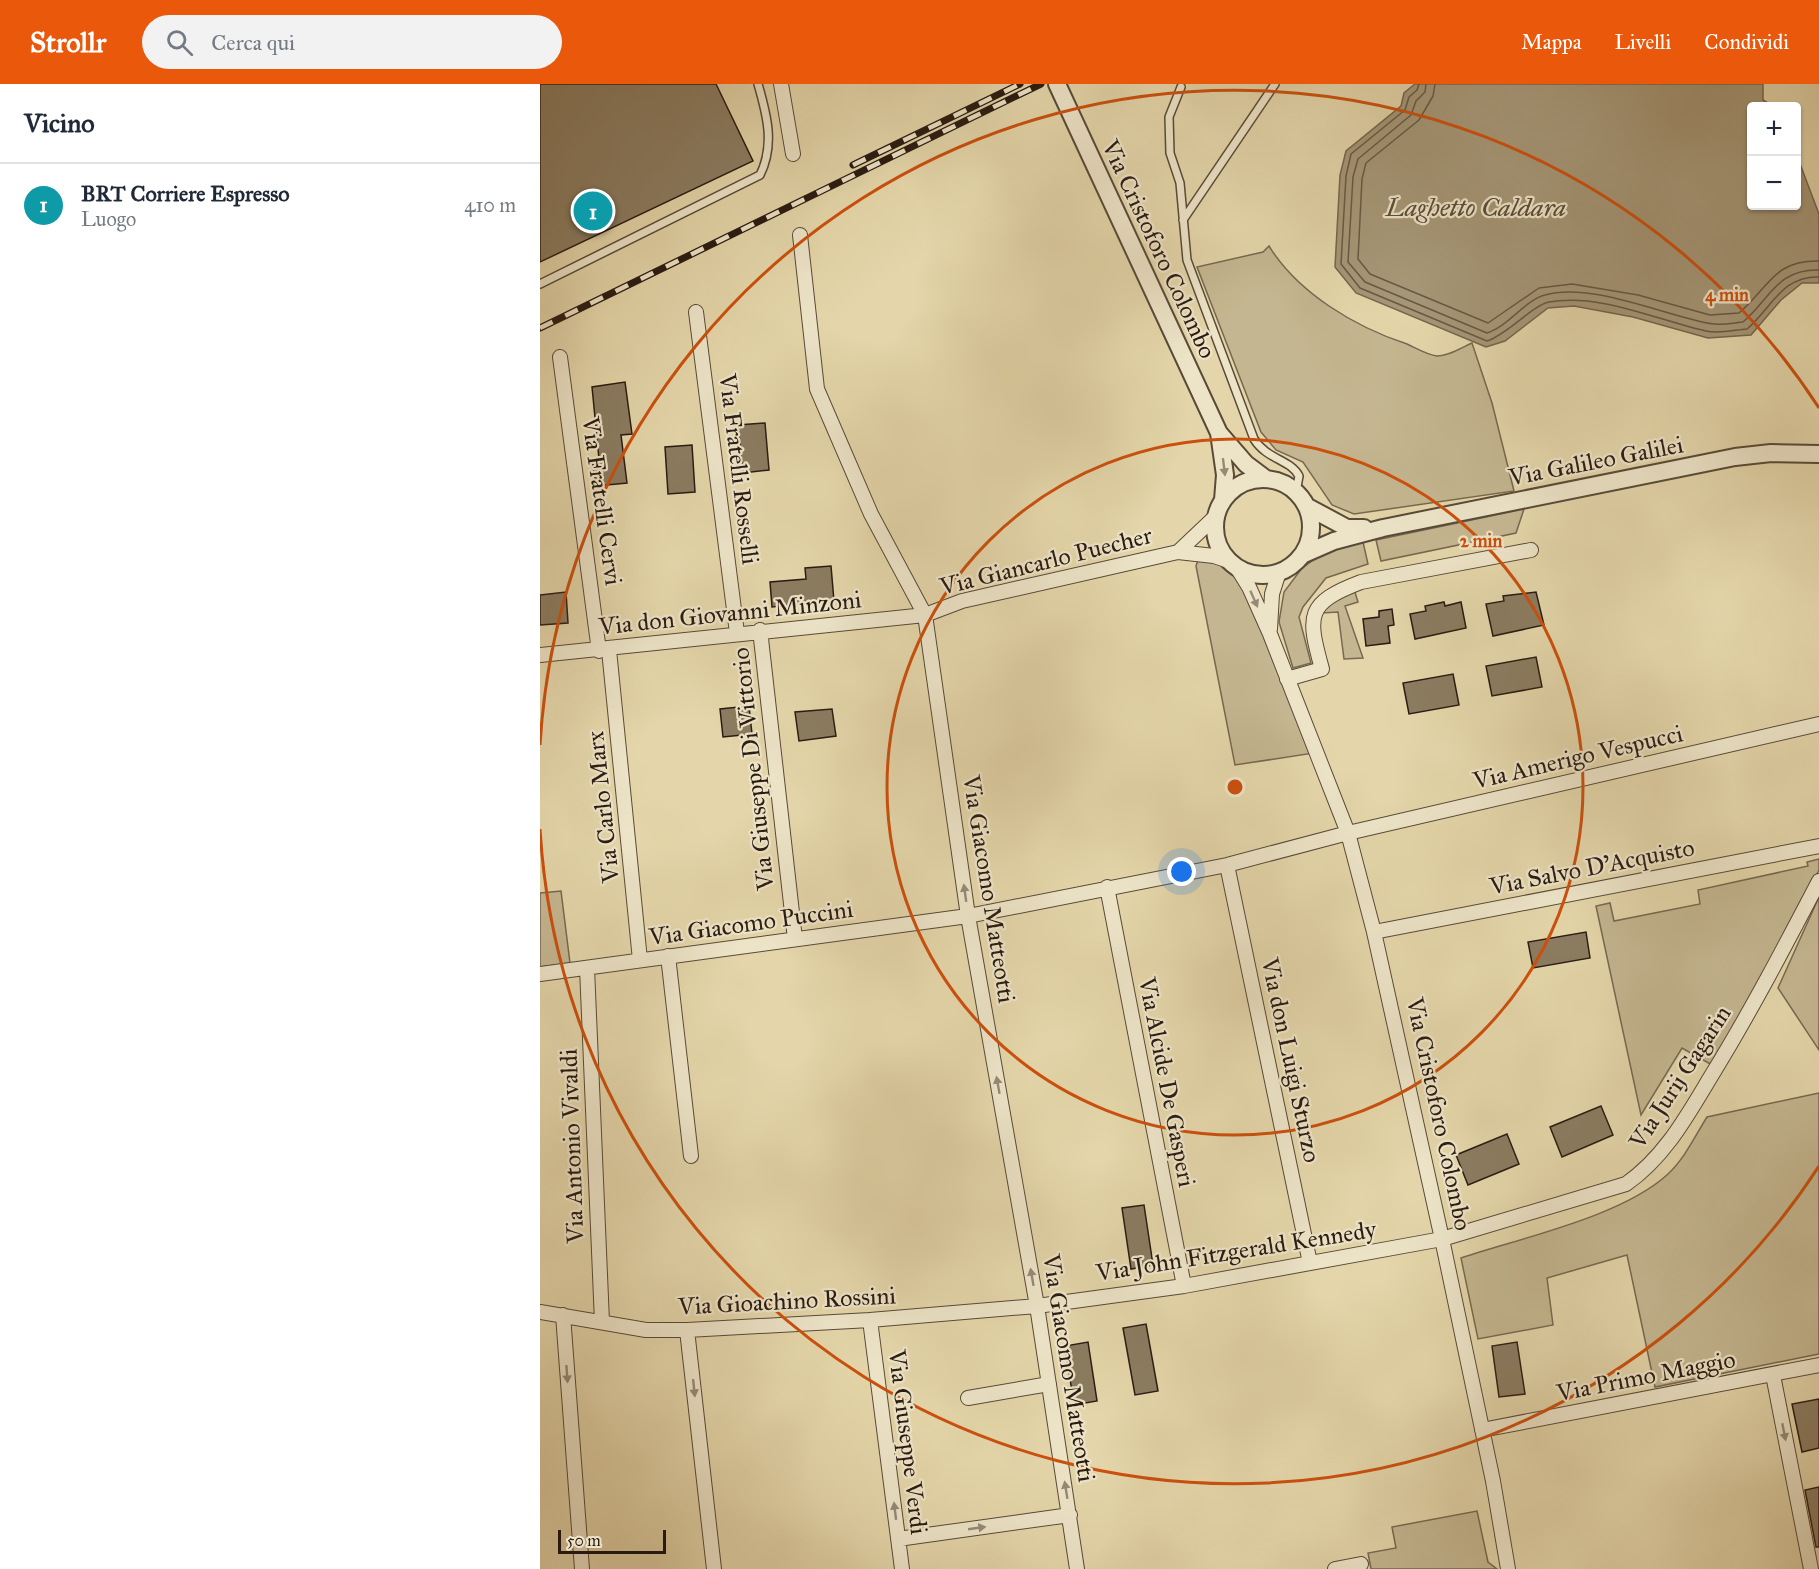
<!DOCTYPE html>
<html lang="it">
<head>
<meta charset="utf-8">
<style>
	body { margin:0; font-family:"IM FELL Great Primer",serif; background:#f2f2f3; color:#1f2937 }
	.controls { position:absolute; right:18px; top:18px; display:grid; overflow:hidden; border-radius:6px; box-shadow:0 2px 4px #0004 }
	.controls button { width:54px; height:54px; display:grid; place-items:center; padding:0; border:0; border-bottom:2px solid #e0e1e3; background:#fff; color:#1f2937; font:30px sans-serif }
	.scale { position:absolute; left:18px; bottom:15px; width:108px; box-sizing:border-box; padding-left:6px; border:3px solid #2a1b12; border-top:0; font-size:16px; line-height:21px; white-space:nowrap; color:#2a1b12; -webkit-text-stroke:4px #ede4c8; paint-order:stroke }
	.you { position:absolute; left:642px; top:788px; width:21px; height:21px; margin:-15px; border:4px solid #fff; border-radius:50%; background:#1a73e8; box-shadow:0 0 0 9px #1a73e833 }
	.badge { display:grid; place-items:center; width:39px; height:39px; border-radius:50%; background:#ea580c; color:#fff; font-size:20px; font-weight:700 }
	.pin { position:absolute; translate:-50% -50%; border:3px solid #fff; box-shadow:0 2px 6px #0006 }
	.list { margin:0; padding:0; list-style:none }
	h2 { display:flex; justify-content:space-between; align-items:center; height:78px; margin:0; padding:0 24px; font-size:26px }
	h2 small { font-size:20px; font-weight:400; color:#747a83 }
	.list li { display:grid; grid-template-columns:39px 1fr auto; gap:18px; align-items:center; box-sizing:border-box; height:84px; padding:0 24px; border-top:2px solid #e0e1e3 }
	.list b { display:block; font-size:22px; white-space:nowrap }
	.list p { margin:0; font-size:20px; white-space:nowrap; color:#747a83 }
	.list em { font-size:20px; font-style:normal; color:#747a83 }
	.icon { flex:none; width:33px; height:33px; fill:none; stroke:currentColor; stroke-width:2; stroke-linecap:round; stroke-linejoin:round }
	.map { position:relative; flex:none; width:1279px; height:1485px; overflow:hidden }
	header { display:flex; align-items:center; gap:36px; box-sizing:border-box; height:84px; padding:0 30px; background:#ea580c; color:#fff }
	header strong { font-size:28px }
	nav { display:flex; gap:33px; margin-inline-start:auto; font-size:21px }
	.search { width:420px; height:54px; background:#f2f2f3; display:flex; align-items:center; gap:15px; box-sizing:border-box; padding:0 21px; border-radius:33px; color:#747a83; font-size:22px }
	main { display:flex }
	aside { flex:1; background:#fff }
	.map>svg:first-child { display:block }
	.green { fill:#c4b690; stroke:#776851; stroke-width:1.5 }
	.water { fill:#a59676; stroke:#74654e; stroke-width:1.5 }
	.lines { fill:none; stroke-linecap:round; stroke-linejoin:round }
	.shore { stroke:#685844; stroke-width:1.5 }
	.building { fill:#8b7c61; stroke:#2a1b12; stroke-width:1.5 }
	.service-casing { stroke:#584a38; stroke-width:10 }
	.minor-casing { stroke:#584a38; stroke-width:16 }
	.tertiary-casing { stroke:#584a38; stroke-width:20 }
	.service { stroke:#ede4c8; stroke-width:7 }
	.minor { stroke:#ede4c8; stroke-width:14 }
	.tertiary { stroke:#ede4c8; stroke-width:16 }
	.rail-casing { stroke:#2a1b12; stroke-width:7 }
	.rail { stroke:#ede4c8; stroke-width:4.5; stroke-dasharray:14; stroke-linecap:butt }
	.oneway { fill:#958a76 }
	.ring { fill:none; stroke:#cc500d; stroke-width:3 }
	.labels { text-anchor:middle; dominant-baseline:central; stroke-width:4.5; stroke-linejoin:round; paint-order:stroke }
	.street-label { font-size:24px; fill:#2a1b12; stroke:#ede4c8 }
	.water-label { font-size:26px; font-style:italic; fill:#5b4c3a; stroke:#ede4c8 }
	.centre { fill:#cc500d; stroke:#ede4c8; stroke-width:3 }
	.ring-label { font-size:18px; text-anchor:middle; font-weight:bold; fill:#cc500d; stroke:#ede4c8; stroke-width:4.5; stroke-linejoin:round; paint-order:stroke }
</style>
</head>
<body>
<header>
<strong>Strollr</strong>
<div class="search"><svg class="icon" aria-label="search" viewBox="0 0 24 24"><circle cx="10" cy="10" r="6"/><path d="M15 15l6 6"/></svg>Cerca qui</div>
<nav><a>Mappa</a><a>Livelli</a><a>Condividi</a></nav>
</header>
<main>
<aside>
<h2>Vicino<small></small></h2>
<ul class="list">
<li><span class="badge" style="background:#0f9aa8">1</span><div><b>BRT Corriere Espresso</b><p>Luogo</p></div><em>410 m</em></li>
</ul>
</aside>
<div class="map">
<svg width="1279" height="1485" viewBox="0 0 1279 1485">
	<rect width="100%" height="100%" fill="#e4d6aa"/>
	<filter id="stains"><feTurbulence type="fractalNoise" baseFrequency=".00333" numOctaves="4"/><feColorMatrix values="0 0 0 0 .2 0 0 0 0 .09 0 0 0 0 .02 0 0 0 .5 -.17"/></filter>
	<radialGradient id="worn" r=".72"><stop offset=".6" stop-color="#630" stop-opacity="0"/><stop offset="1" stop-color="#630" stop-opacity=".3"/></radialGradient>
	<!-- green -->
	<path class="green" d="M729 162C758 209 815 243 867 260 876 264 887 271 897 272 909 272 921 264 932 259L952 319 974 407 814 430 792 421 763 378 736 366 721 348 657 183 723 168Z
		M984 425 976 449 841 477 836 456Z
		M823 458 828 480 786 494 763 523 759 533 771 579 753 584 739 538 744 508 762 484 785 468Z
		M658 476C671 476 679 475 689 484 716 506 758 630 774 669L695 681 656 482Z
		M814 505 818 518 805 522 823 574 804 575 798 528 783 529 788 520Z
		M1279 775V786L1205 925 1172 981 1142 964 1101 1031 1056 822 1070 819 1074 837 1160 820 1158 806 1268 782 1267 778Z
		M21 807 30 879 0 883V809Z
		M1279 813V966L1238 904Z
		M1279 1009V1270L1115 1303 1087 1171 1007 1194 1013 1241 938 1255 921 1174C981 1154 1083 1132 1128 1090 1145 1074 1155 1052 1167 1033Z
		M937 1427 948 1478 957 1485H831L828 1469 856 1464 852 1443Z"/>
	<!-- water -->
	<path class="water" d="M875 0H1223V16L1233 22H1212V122H1256L1257 72 1279 130V199H1262L1241 216 1211 251 1168 254 1093 233 1034 222 1008 224 965 257 946 263 816 209 795 183 800 91 806 67 861 22 864 9Z"/>
	<g class="lines">
		<!-- shore -->
		<path class="shore" d="M879 0 877 6 869 13 865 26 811 70 806 92 801 180 820 204 947 257C968 250 993 221 1009 218 1061 209 1116 236 1166 247 1178 250 1194 246 1207 245 1232 224 1241 192 1279 193
			M886 0 885 8 876 17 871 31 818 75 813 93 808 178 825 198 947 249C969 242 985 216 1005 211 1050 198 1121 230 1167 239 1178 242 1192 239 1203 238 1231 214 1237 185 1279 186
			M895 0 893 12 879 36 826 79 822 95 818 175 830 190 948 239 999 204 1032 200 1098 211 1170 231 1199 229C1229 204 1233 176 1279 177"/>
	</g>
	<!-- building -->
	<path class="building" d="M0 0H176L213 77 0 178Z
		M85 298 92 350 81 351 87 399 56 402 52 376 59 375 52 303Z
		M225 339 229 386 203 389 198 341Z
		M152 361 155 408 128 410 125 363Z
		M291 482 294 517 232 523 230 498 266 495 265 484Z
		M26 508 28 539 0 541V511Z
		M996 508 1004 541 953 552 946 520 964 517 963 512Z
		M904 518 905 522 921 518 926 544 875 555 870 530 886 527 885 522Z
		M852 525 854 541 848 542 850 559 826 562 823 535 839 533V527Z
		M996 573 1002 603 952 612 946 582Z
		M913 590 919 621 869 630 863 599Z
		M209 622 212 650 183 653 180 625Z
		M292 625 296 652 259 657 255 628Z
		M1046 848 1050 874 993 884 988 858Z
		M1061 1022 1073 1051 1022 1073 1010 1043Z
		M967 1050 979 1080 928 1101 916 1071Z
		M604 1121 613 1181 591 1185 582 1124Z
		M606 1240 618 1307 595 1311 583 1244Z
		M548 1258 557 1317 534 1321 525 1262Z
		M977 1258 985 1310 959 1313 952 1262Z
		M1279 1315V1364L1262 1368 1252 1320Z
		M1279 1403V1463H1276L1265 1406Z"/>
	<g class="lines">
		<!-- service casing -->
		<g class="service-casing">
			<path id="service" d="M641 3 629 33 630 69 640 99 647 176 714 355C727 376 750 375 759 392L756 408
				M643 136 735 0
				M0 200 220 91C235 61 227 31 218 0"/>
		</g>
		<!-- minor casing -->
		<g class="minor-casing">
			<path id="minor" d="M241 0 253 70
				M260 151 277 305 331 430 385 531 428 832 497 1222 537 1485
				M156 228 197 549
				M20 273 59 567
				M638 468 676 432
				M696 482 709 503 730 550 808 749 834 848 902 1155 953 1397 968 1485
				M730 545 732 510 739 488
				M220 546 255 855
				M69 566 100 876
				M0 571 385 531 422 517 638 468 674 472 689 477
				M747 595 782 585C767 531 766 519 821 498L991 466
				M687 781 770 1179
				M567 803 644 1202
				M834 848 1279 762
				M128 872 151 1072
				M47 884 62 1238
				M0 890 428 832 687 781 808 749 1279 640
				M0 1228 106 1246H147L330 1236 497 1222 644 1202 902 1155 1086 1100C1126 1072 1148 1030 1173 989 1211 927 1245 862 1279 797
				M23 1231 42 1485
				M330 1236 362 1485
				M147 1246 174 1485
				M1233 1291 1271 1485
				M428 1314 509 1300
				M942 1346 1279 1281
				M358 1455 530 1431
				M795 1485 821 1480"/>
		</g>
		<!-- tertiary casing -->
		<g class="tertiary-casing">
			<path id="tertiary" d="M517 0 679 349 706 380 726 395
				M679 349 685 391 683 416
				M675 443a48 48 0 1 1 96 0a48 48 0 1 1-96 0Z
				M766 422 807 444H824
				M762 471 794 457 843 444 1195 373 1231 369 1279 370"/>
		</g>
		<!-- service -->
		<use href="#service" class="service"/>
		<!-- minor -->
		<use href="#minor" class="minor"/>
		<!-- tertiary -->
		<use href="#tertiary" class="tertiary"/>
		<!-- rail casing -->
		<g class="rail-casing">
			<path id="rail" d="M313 81 480 0
				M0 244 501 0"/>
		</g>
		<!-- rail -->
		<use href="#rail" class="rail"/>
	</g>
	<!-- one-way arrows -->
	<defs><path id="oneway-solid" d="M-6-.8H1V-3.2L6.5 0L1 3.2V.8H-6Z" transform="scale(1.5)"/></defs>
	<g class="oneway">
		<use href="#oneway-solid" transform="translate(684 383) rotate(83)"/>
		<use href="#oneway-solid" transform="translate(714 515) rotate(66)"/>
		<use href="#oneway-solid" transform="translate(425 809) rotate(-98)"/>
		<use href="#oneway-solid" transform="translate(458 1001) rotate(-100)"/>
		<use href="#oneway-solid" transform="translate(492 1193) rotate(-100)"/>
		<use href="#oneway-solid" transform="translate(27 1290) rotate(86)"/>
		<use href="#oneway-solid" transform="translate(154 1304) rotate(84)"/>
		<use href="#oneway-solid" transform="translate(1244 1348) rotate(79)"/>
		<use href="#oneway-solid" transform="translate(526 1406) rotate(-99)"/>
		<use href="#oneway-solid" transform="translate(355 1427) rotate(-97)"/>
		<use href="#oneway-solid" transform="translate(437 1444) rotate(-8)"/>
	</g>
	<!-- distance rings -->
	<g class="ring">
		<circle cx="695" cy="703" r="348"/>
		<path d="M1279 1082A696 696 0 0 1 0 745M0 661A696 696 0 0 1 1279 324"/>
	</g>
	<g class="labels">
		<!-- street labels -->
		<g class="street-label">
			<text transform="translate(619 165) rotate(65)">Via Cristoforo Colombo</text>
			<text transform="translate(1056 377) rotate(-11)">Via Galileo Galilei</text>
			<text transform="translate(199 385) rotate(83)">Via Fratelli Rosselli</text>
			<text transform="translate(62 417) rotate(82)">Via Fratelli Cervi</text>
			<text transform="translate(506 477) rotate(-14)">Via Giancarlo Puecher</text>
			<text transform="translate(190 529) rotate(-6)">Via don Giovanni Minzoni</text>
			<text transform="translate(1038 673) rotate(-13)">Via Amerigo Vespucci</text>
			<text transform="translate(213 685) rotate(-96)">Via Giuseppe Di Vittorio</text>
			<text transform="translate(63 723) rotate(-96)">Via Carlo Marx</text>
			<text transform="translate(1052 783) rotate(-11)">Via Salvo D’Acquisto</text>
			<text transform="translate(449 805) rotate(81)">Via Giacomo Matteotti</text>
			<text transform="translate(211 839) rotate(-8)">Via Giacomo Puccini</text>
			<text transform="translate(751 976) rotate(78)">Via don Luigi Sturzo</text>
			<text transform="translate(1140 993) rotate(-57)">Via Jurij Gagarin</text>
			<text transform="translate(627 998) rotate(79)">Via Alcide De Gasperi</text>
			<text transform="translate(899 1030) rotate(78)">Via Cristoforo Colombo</text>
			<text transform="translate(32 1062) rotate(-92)">Via Antonio Vivaldi</text>
			<text transform="translate(696 1167) rotate(-9)">Via John Fitzgerald Kennedy</text>
			<text transform="translate(247 1217) rotate(-3)">Via Gioachino Rossini</text>
			<text transform="translate(529 1284) rotate(81)">Via Giacomo Matteotti</text>
			<text transform="translate(1106 1292) rotate(-11)">Via Primo Maggio</text>
			<text transform="translate(368 1358) rotate(83)">Via Giuseppe Verdi</text>
		</g>
		<!-- water labels -->
		<g class="water-label">
			<text x="936" y="123">Laghetto Caldara</text>
		</g>
	</g>
	<circle cx="695" cy="703" r="9" class="centre"/>
	<g class="ring-label">
		<text x="1187" y="217">4 min</text>
		<text x="941" y="463">2 min</text>
	</g>
	<rect width="100%" height="100%" filter="url(#stains)"/>
	<rect width="100%" height="100%" fill="url(#worn)"/>
</svg>
<div class="controls">
<button>+</button>
<button>−</button>
</div>
<div class="scale">50 m</div>
<div class="you"></div>
<div class="pin badge" style="left:53px;top:127px;background:#0f9aa8">1</div>
</div>
</main>
</body>
</html>
